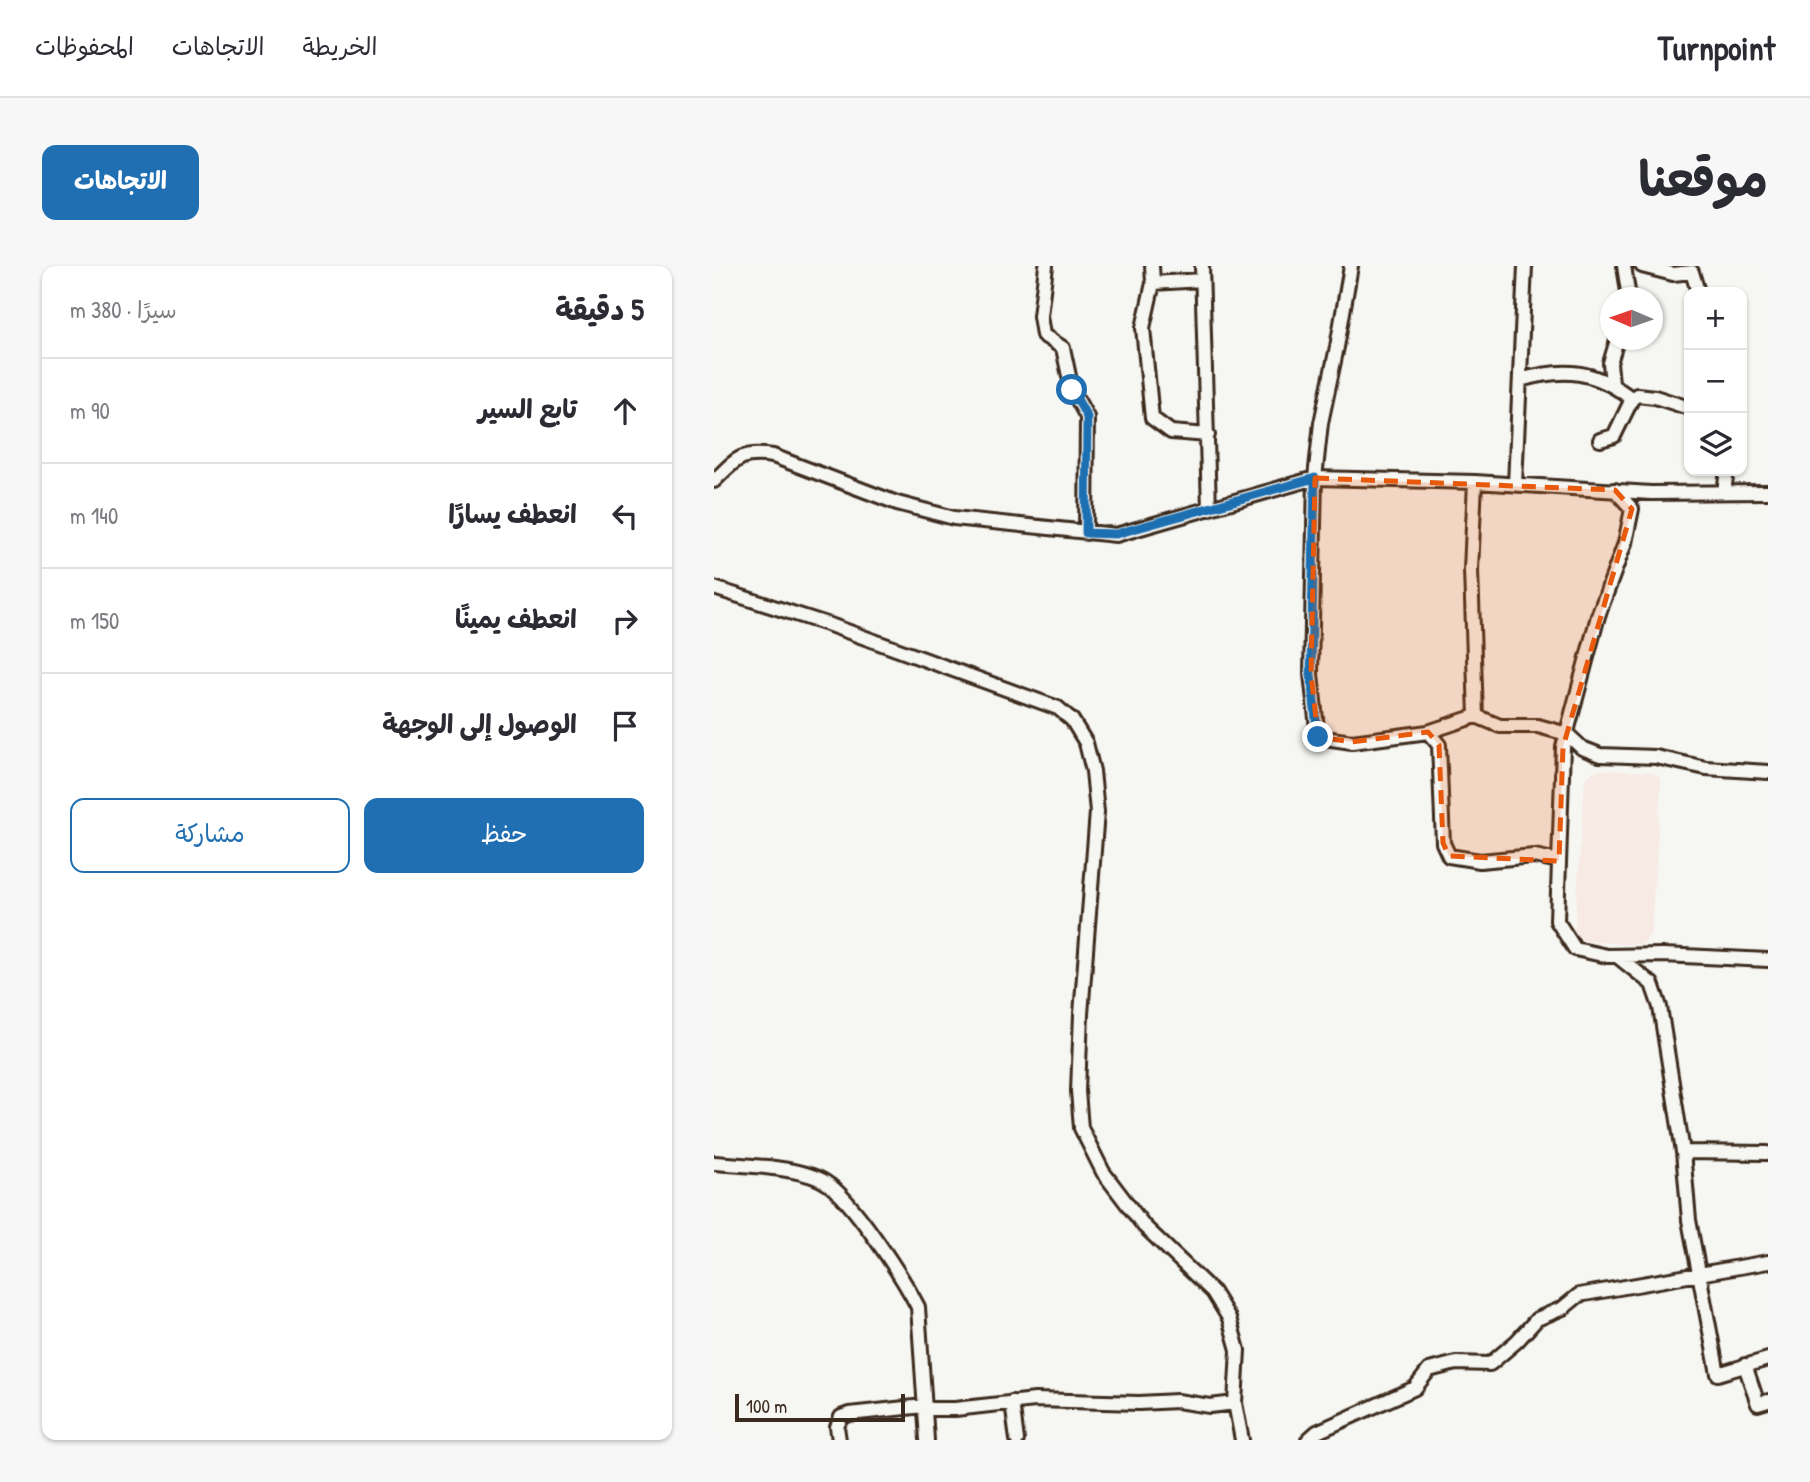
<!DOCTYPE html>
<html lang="ar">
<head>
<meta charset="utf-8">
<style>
	body { margin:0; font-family:"Patrick Hand","Playpen Sans Arabic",sans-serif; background:#f7f7f7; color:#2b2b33; direction:rtl }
	.controls { position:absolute; right:21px; top:21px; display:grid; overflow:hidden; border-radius:14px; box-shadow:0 2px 5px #0004 }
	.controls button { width:63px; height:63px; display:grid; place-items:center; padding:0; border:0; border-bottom:2px solid #e1e1e2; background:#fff; color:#2b2b33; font:35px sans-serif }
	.compass { position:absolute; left:886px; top:21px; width:63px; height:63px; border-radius:50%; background:#fff; box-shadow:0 2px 5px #0004; rotate:272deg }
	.scale { position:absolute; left:21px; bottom:18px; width:170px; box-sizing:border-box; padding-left:7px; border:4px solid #3b2a1e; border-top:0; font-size:19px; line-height:24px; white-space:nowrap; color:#3b2a1e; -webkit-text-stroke:5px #f6f6f2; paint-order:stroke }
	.stop { position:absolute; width:21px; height:21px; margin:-16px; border:5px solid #1f6fb2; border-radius:50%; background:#fff }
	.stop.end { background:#1f6fb2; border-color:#fff; box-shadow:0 2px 7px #0008 }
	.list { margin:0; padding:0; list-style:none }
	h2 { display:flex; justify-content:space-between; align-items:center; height:91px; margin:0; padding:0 28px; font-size:30px }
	h2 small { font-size:23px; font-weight:400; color:#7c7c81 }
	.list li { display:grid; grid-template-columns:46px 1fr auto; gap:21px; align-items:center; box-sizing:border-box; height:105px; padding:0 28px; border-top:2px solid #e1e1e2 }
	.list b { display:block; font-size:26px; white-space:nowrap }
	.list em { font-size:23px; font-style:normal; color:#7c7c81 }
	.actions { display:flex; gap:14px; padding:21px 28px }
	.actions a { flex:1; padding:16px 0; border:2px solid #1f6fb2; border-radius:14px; text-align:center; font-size:24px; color:#1f6fb2 }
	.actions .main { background:#1f6fb2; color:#fff }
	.icon { flex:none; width:38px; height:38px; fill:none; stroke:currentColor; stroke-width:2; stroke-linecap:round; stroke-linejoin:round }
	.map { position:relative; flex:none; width:1054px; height:1174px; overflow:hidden; direction:ltr; border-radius:14px }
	header { display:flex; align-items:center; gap:42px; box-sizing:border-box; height:98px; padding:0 35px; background:#fff; border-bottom:2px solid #e1e1e2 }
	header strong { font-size:33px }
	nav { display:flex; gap:38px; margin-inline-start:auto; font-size:24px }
	.intro { display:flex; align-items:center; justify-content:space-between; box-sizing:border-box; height:168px; padding:0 42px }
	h1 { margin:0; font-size:49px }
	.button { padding:18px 32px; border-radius:14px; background:#1f6fb2; color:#fff; font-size:24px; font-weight:700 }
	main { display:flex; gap:42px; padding:0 42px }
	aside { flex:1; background:#fff; border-radius:14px; box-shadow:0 2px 5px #0004 }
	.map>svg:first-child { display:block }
	.built { fill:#f7e9e4 }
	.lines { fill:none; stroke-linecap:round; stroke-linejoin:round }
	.minor-casing { stroke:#3b2a1e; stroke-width:18 }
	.minor { stroke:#f6f6f2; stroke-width:12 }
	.route { stroke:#1f6fb2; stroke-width:9 }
	.marked { fill:#e8590c; fill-opacity:0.2; stroke:#e8590c; stroke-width:5; stroke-dasharray:14 9; stroke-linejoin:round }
</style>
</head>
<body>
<header>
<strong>Turnpoint</strong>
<nav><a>الخريطة</a><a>الاتجاهات</a><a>المحفوظات</a></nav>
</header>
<div class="intro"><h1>موقعنا</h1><a class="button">الاتجاهات</a></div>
<main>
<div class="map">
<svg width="1054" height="1174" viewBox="0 0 1054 1174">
	<rect width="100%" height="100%" fill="#f6f6f2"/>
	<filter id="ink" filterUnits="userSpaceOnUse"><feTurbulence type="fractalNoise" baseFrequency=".0143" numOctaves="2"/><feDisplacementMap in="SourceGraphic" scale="14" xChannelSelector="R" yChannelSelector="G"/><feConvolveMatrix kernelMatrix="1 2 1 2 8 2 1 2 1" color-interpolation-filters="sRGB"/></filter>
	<g filter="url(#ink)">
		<!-- built -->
		<path class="built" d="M885 504 937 506 945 511 947 516 937 666 931 676 925 679 870 675 862 669 861 662 871 513 880 505Z"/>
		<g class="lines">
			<!-- minor casing -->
			<g class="minor-casing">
				<path id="minor" d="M332 0 326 50 329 69 349 82 358 124 373 151 372 267
					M438 0 439 17 429 62 438 152 457 166 494 169
					M488 0 495 243
					M637 0 623 81 607 157 601 212 597 408 604 471 638 476 714 466 725 479 729 577 735 590 766 595 820 590 845 595
					M910 0 915 32
					M928 0 959 8 978 6 984 26
					M439 17 488 14
					M806 114C851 101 881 104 918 133
					M898 117 896 97 903 74
					M886 174 900 170 918 133 923 129 941 131 975 142
					M0 215C22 193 27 185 59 190L183 237 240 252 402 269 601 212 761 216 937 227 1054 226
					M801 218 811 0
					M901 224 918 243 911 277 884 350 849 481 843 655 861 683 893 690 949 689 1054 694
					M1010 226 1013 205
					M0 322 116 359 344 442 358 454 372 477 379 505 383 546 367 748 364 825 367 862 389 906 430 960 499 1026 515 1052 524 1084 521 1137 528 1174
					M762 450 786 460H824L853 468 868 482 886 489 942 491 992 502 1054 506
					M714 466 762 450 757 304 761 216
					M903 690 938 718 946 741 969 886 975 954 1004 1108 1054 1093
					M969 886 1054 887
					M0 897C29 899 87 901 111 916 138 932 189 1012 204 1041L213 1174
					M1031 1099 1044 1138 1054 1135
					M298 1136 303 1174
					M125 1174 123 1161 127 1151 135 1148 210 1140 217 1143H241L321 1134 425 1137 463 1135 496 1140 521 1137
					M594 1174 603 1166 701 1122 715 1104 742 1097 776 1098 803 1075 823 1053 849 1042 865 1029 1054 996"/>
			</g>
			<!-- minor -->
			<use href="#minor" class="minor"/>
		</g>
	</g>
	<g class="lines" filter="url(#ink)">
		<!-- route -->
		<path class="route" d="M358 124 373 151 372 267 402 268 601 212 597 408 604 471"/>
	</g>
	<!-- marked area -->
	<path class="marked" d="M601 212 901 224 918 243 849 481 845 595 735 590 729 577 725 479 714 466 638 476 604 471 597 408Z"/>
</svg>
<div class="controls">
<button>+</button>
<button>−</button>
<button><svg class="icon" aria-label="layers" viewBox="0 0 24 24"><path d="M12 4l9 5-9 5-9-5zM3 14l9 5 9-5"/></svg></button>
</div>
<svg class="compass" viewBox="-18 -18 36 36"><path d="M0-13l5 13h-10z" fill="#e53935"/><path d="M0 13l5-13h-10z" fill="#7c7c81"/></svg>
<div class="scale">100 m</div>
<div class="stop" style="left:358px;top:124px"></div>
<div class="stop end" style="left:604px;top:471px"></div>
</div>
<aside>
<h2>5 دقيقة<small>سيرًا · 380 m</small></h2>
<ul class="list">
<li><svg class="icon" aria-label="ahead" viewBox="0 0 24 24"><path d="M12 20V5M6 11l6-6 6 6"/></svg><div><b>تابع السير</b></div><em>90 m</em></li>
<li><svg class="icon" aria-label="left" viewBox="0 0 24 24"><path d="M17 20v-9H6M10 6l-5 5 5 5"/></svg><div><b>انعطف يسارًا</b></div><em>140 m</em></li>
<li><svg class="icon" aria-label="right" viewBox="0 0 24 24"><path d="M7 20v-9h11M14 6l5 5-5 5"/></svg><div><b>انعطف يمينًا</b></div><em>150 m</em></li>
<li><svg class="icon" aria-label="arrive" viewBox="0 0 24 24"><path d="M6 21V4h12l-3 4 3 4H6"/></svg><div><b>الوصول إلى الوجهة</b></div></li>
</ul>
<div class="actions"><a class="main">حفظ</a><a>مشاركة</a></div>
</aside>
</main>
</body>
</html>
